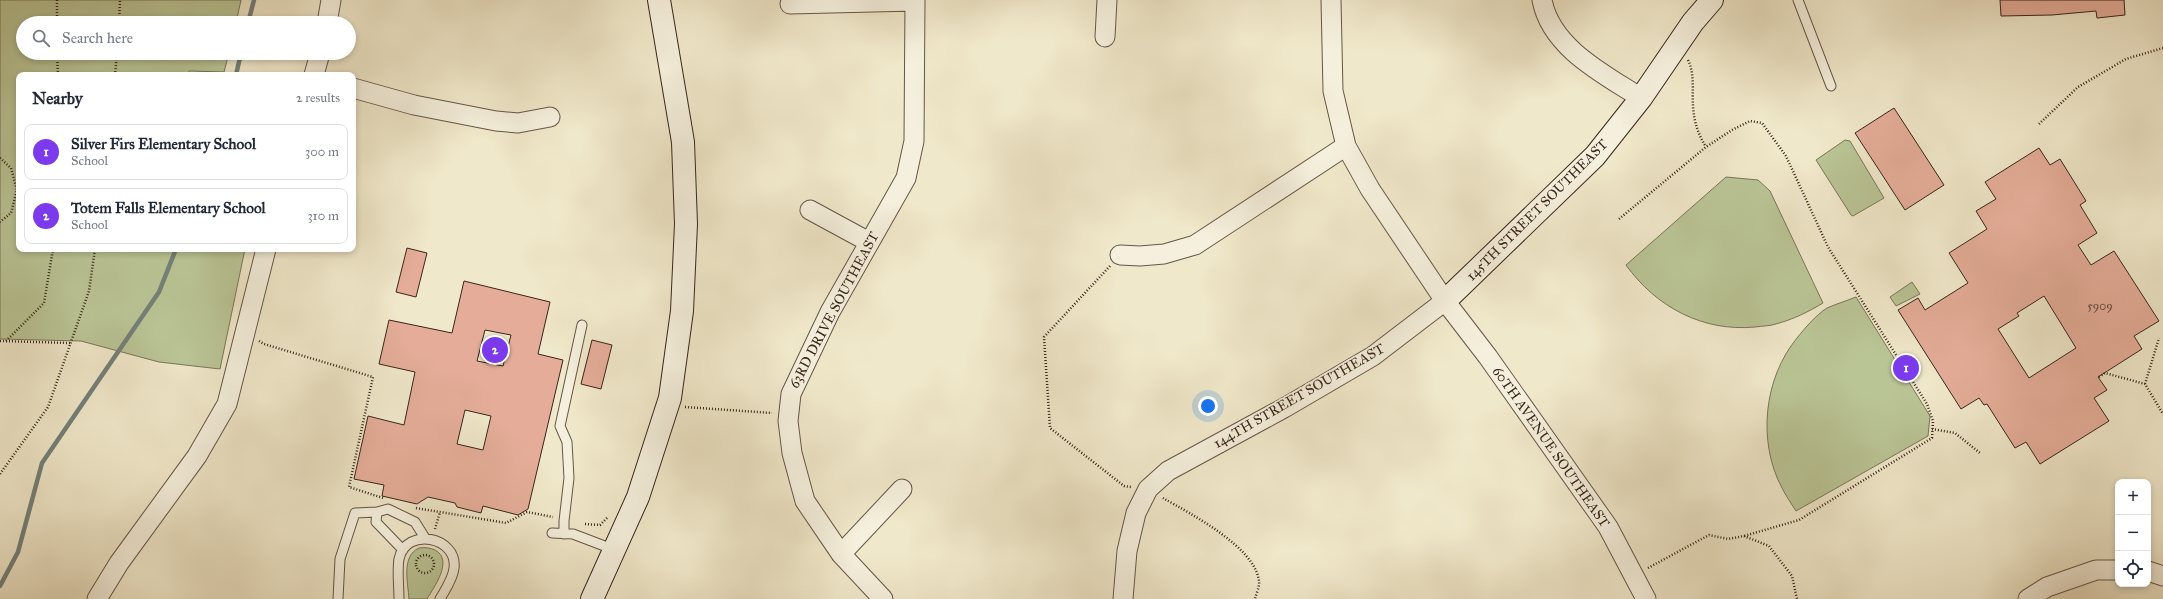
<!DOCTYPE html>
<html lang="en">
<head>
<meta charset="utf-8">
<style>
	body { margin:0; font-family:"IM FELL Great Primer",serif; background:#f2f2f3; color:#1f2937 }
	.controls { position:absolute; right:12px; bottom:12px; display:grid; overflow:hidden; border-radius:8px; box-shadow:0 2px 6px #0003 }
	.controls button { width:36px; height:36px; display:grid; place-items:center; padding:0; border:0; border-bottom:1px solid #e0e1e3; background:#fff; color:#1f2937; font:20px sans-serif }
	.you { position:absolute; left:1208px; top:406px; width:14px; height:14px; margin:-10px; border:3px solid #fff; border-radius:50%; background:#1a73e8; box-shadow:0 0 0 6px #1a73e833 }
	.badge { display:grid; place-items:center; width:26px; height:26px; border-radius:50%; background:#7c3aed; color:#fff; font-size:13px; font-weight:700 }
	.pin { position:absolute; translate:-50% -50%; border:2px solid #fff; box-shadow:0 1px 4px #0006 }
	.list { margin:0; padding:0; list-style:none }
	h2 { display:flex; justify-content:space-between; align-items:center; height:52px; margin:0; padding:0 16px; font-size:17px }
	h2 small { font-size:13px; font-weight:400; color:#747a83 }
	.list li { display:grid; grid-template-columns:26px 1fr auto; gap:12px; align-items:center; box-sizing:border-box; height:56px; margin:0 8px 8px; padding:0 8px; border:1px solid #e0e1e3; border-radius:8px }
	.list b { display:block; font-size:15px; white-space:nowrap }
	.list p { margin:0; font-size:13px; white-space:nowrap; color:#747a83 }
	.list em { font-size:13px; font-style:normal; color:#747a83 }
	.icon { flex:none; width:22px; height:22px; fill:none; stroke:currentColor; stroke-width:2; stroke-linecap:round; stroke-linejoin:round }
	.map { position:relative; flex:none; width:2163px; height:599px; overflow:hidden }
	.search { position:absolute; background:#fff; box-shadow:0 2px 6px #0003; left:16px; top:16px; width:340px; height:44px; display:flex; align-items:center; gap:10px; box-sizing:border-box; padding:0 14px; border-radius:22px; color:#747a83; font-size:15px }
	.panel { position:absolute; background:#fff; box-shadow:0 2px 6px #0003; left:16px; top:72px; width:340px; height:180px; border-radius:8px }
	.map>svg:first-child { display:block }
	.green { fill:#bac596; stroke:#797558 }
	.lines { fill:none; stroke-linecap:round; stroke-linejoin:round }
	.stream { stroke:#73817a; stroke-width:4.5 }
	.building { fill:#e5ad99; stroke:#38251b; fill-rule:evenodd }
	.lane-casing { stroke:#665647; stroke-width:11 }
	.street-casing { stroke:#665647; stroke-width:21 }
	.secondary-casing { stroke:#38251b; stroke-width:24 }
	.path { stroke:#38251b; stroke-width:2.5; stroke-dasharray:1 2; stroke-linecap:butt }
	.lane { stroke:#f5f0dd; stroke-width:9 }
	.street { stroke:#f5f0dd; stroke-width:19 }
	.secondary { stroke:#f5f0dd; stroke-width:22 }
	.labels { text-anchor:middle; dominant-baseline:central; stroke-width:3.5; stroke-linejoin:round; paint-order:stroke }
	.number-label { font-size:12px; fill:#63473a }
	.street-label { font-size:14px; fill:#38251b; stroke:#f5f0dd }
</style>
</head>
<body>
<div class="map">
<svg width="2163" height="599" viewBox="0 0 2163 599">
	<rect width="100%" height="100%" fill="#f0e8ca"/>
	<filter id="stains"><feTurbulence type="fractalNoise" baseFrequency=".005" numOctaves="4"/><feColorMatrix values="0 0 0 0 .2 0 0 0 0 .09 0 0 0 0 .02 0 0 0 .5 -.17"/></filter>
	<radialGradient id="worn" r=".72"><stop offset=".6" stop-color="#630" stop-opacity="0"/><stop offset="1" stop-color="#630" stop-opacity=".3"/></radialGradient>
	<!-- green -->
	<path class="green" d="M0 0H241L236 23H23V53H229L224 72 189 71 188 75H19V249H245L220 369 159 362 81 341 0 339Z
		M1845 140 1850 141 1884 198 1853 216 1851 215 1816 160Z
		M1726 177 1758 180 1770 191 1823 303C1808 312 1794 319 1776 324 1770 326 1762 326 1755 327 1703 332 1656 307 1626 265Z
		M1912 282 1920 294 1896 306 1890 297Z
		M1856 297 1930 416 1928 436 1796 511C1791 503 1786 496 1782 488 1757 441 1764 378 1797 338 1805 328 1816 315 1827 308 1836 304 1846 301 1856 297Z
		M419 548C425 547 431 548 435 550 454 560 434 587 427 599H409C408 583 401 556 419 548Z"/>
	<g class="lines">
		<!-- stream -->
		<path class="stream" d="M248 23 254 0
			M236 75 241 53
			M0 586 18 552 42 463 159 292 176 249"/>
	</g>
	<!-- building -->
	<path class="building" d="M2000 0H2124L2125 15 2097 18 2096 11 2052 15 2001 16Z
		M1894 108 1944 185 1905 210 1855 133Z
		M2039 148 2050 165 2060 159 2086 201 2080 205 2097 233 2078 245 2091 265 2114 251 2159 321 2134 336 2142 349 2098 377 2107 390 2094 398 2109 421 2040 464 2026 442 2015 448 1987 404 1984 405 1979 398 1961 409 1898 310 1918 298 1925 310 1968 283 1949 253 1987 229 1976 211 1996 199 1985 182ZM2044 296 2076 348 2029 378 1998 329 2019 316 2017 313Z
		M407 248 427 253 416 297 396 292Z
		M464 281 550 302 538 354 563 360 528 509 518 515 483 506 481 513 457 507 455 503 428 497 417 504 382 496 384 485 354 479 368 416 404 425 415 372 379 364 389 320 452 333ZM485 330 511 335 503 366 477 361ZM465 410 491 416 483 450 457 444Z
		M592 340 612 345 601 389 581 384Z"/>
	<g class="lines">
		<!-- lane casing -->
		<g class="lane-casing">
			<path id="lane" d="M1798 0 1831 86
				M552 533 573 534 615 550
				M564 534V521L569 478 567 442 560 426 582 325
				M403 550 376 522 377 512 388 509 415 522 425 538
				M338 599 340 559 355 513 377 512
				M399 599C399 586 397 571 399 559 406 526 458 537 454 568 453 579 445 590 440 599"/>
		</g>
		<!-- street casing -->
		<g class="street-casing">
			<path id="street" d="M1331 0 1333 91 1346 146 1370 189 1445 301 1488 357 1608 527 1646 599
				M1542 0C1551 48 1604 74 1641 98
				M790 4 915 1
				M327 23 331 0
				M1105 37 1107 0
				M314 75 320 53
				M353 88 414 105 496 121 518 123 550 117
				M810 210 869 242
				M1120 255 1140 256 1164 254 1195 245 1346 146
				M841 554 902 489
				M2148 571 2163 576
				M97 599 119 563 197 456 227 404 266 249
				M883 599 841 554 805 501 792 453 788 421 791 394 830 312 906 178 914 141 915 0
				M1123 599 1127 551 1136 513 1148 489 1168 471 1284 408 1373 356 1445 301
				M2028 599 2047 587 2096 570H2118"/>
		</g>
		<!-- secondary casing -->
		<g class="secondary-casing">
			<path id="secondary" d="M1445 301 1595 156 1641 98 1693 22 1712 0
				M592 599 638 497 670 398 682 311 686 224 683 142 659 0"/>
		</g>
		<!-- path -->
		<path class="path" d="M57 0V23
			M119 23 120 0
			M57 53 58 75
			M1688 60C1695 74 1692 92 1693 106 1694 122 1698 134 1706 147
			M115 75 117 53
			M2039 124 2078 87 2126 59 2163 48
			M0 158 11 168 17 190 11 213 0 222
			M1619 219 1706 147 1732 130 1750 121 1762 123 1786 156 1828 247 1927 404 1933 421 1932 438 1799 520 1744 536
			M1110 266 1044 337 1050 428 1124 486 1131 487
			M0 341 70 343
			M6 341 44 303 53 249
			M259 341 264 344 373 377 349 487 383 498
			M2099 377 2105 373 2145 384 2163 414
			M2145 384 2159 338
			M685 407 772 413
			M1932 429 1955 433 1980 453
			M0 474 48 407 89 291 95 249
			M1163 498C1191 514 1255 547 1259 581 1260 586 1256 594 1255 599
			M416 508 506 523 527 512 553 517
			M585 524 600 525 608 517
			M435 529 440 512
			M416 564a9 9 0 1 1 18 0a9 9 0 1 1-18 0Z
			M1648 568 1709 535 1728 539 1744 536 1769 546 1792 576 1797 599"/>
		<!-- lane -->
		<use href="#lane" class="lane"/>
		<!-- street -->
		<use href="#street" class="street"/>
		<!-- secondary -->
		<use href="#secondary" class="secondary"/>
	</g>
	<g class="labels">
		<!-- number labels -->
		<g class="number-label">
			<text x="2100" y="306">5909</text>
		</g>
		<!-- street labels -->
		<g class="street-label">
			<text transform="translate(1537 210) rotate(-45)">145TH STREET SOUTHEAST</text>
			<text transform="translate(834 310) rotate(-62)">63RD DRIVE SOUTHEAST</text>
			<text transform="translate(1299 396) rotate(-30)">144TH STREET SOUTHEAST</text>
			<text transform="translate(1551 447) rotate(55)">60TH AVENUE SOUTHEAST</text>
		</g>
	</g>
	<rect width="100%" height="100%" filter="url(#stains)"/>
	<rect width="100%" height="100%" fill="url(#worn)"/>
</svg>
<div class="controls">
<button>+</button>
<button>−</button>
<button><svg class="icon" aria-label="locate" viewBox="0 0 24 24"><circle cx="12" cy="12" r="6"/><path d="M12 2v4M12 18v4M2 12h4M18 12h4"/></svg></button>
</div>
<div class="you"></div>
<div class="pin badge" style="left:1906px;top:368px">1</div>
<div class="pin badge" style="left:495px;top:350px">2</div>
<div class="search"><svg class="icon" aria-label="search" viewBox="0 0 24 24"><circle cx="10" cy="10" r="6"/><path d="M15 15l6 6"/></svg>Search here</div>
<section class="panel">
<h2>Nearby<small>2 results</small></h2>
<ul class="list">
<li><span class="badge">1</span><div><b>Silver Firs Elementary School</b><p>School</p></div><em>300 m</em></li>
<li><span class="badge">2</span><div><b>Totem Falls Elementary School</b><p>School</p></div><em>310 m</em></li>
</ul>
</section>
</div>
</body>
</html>
